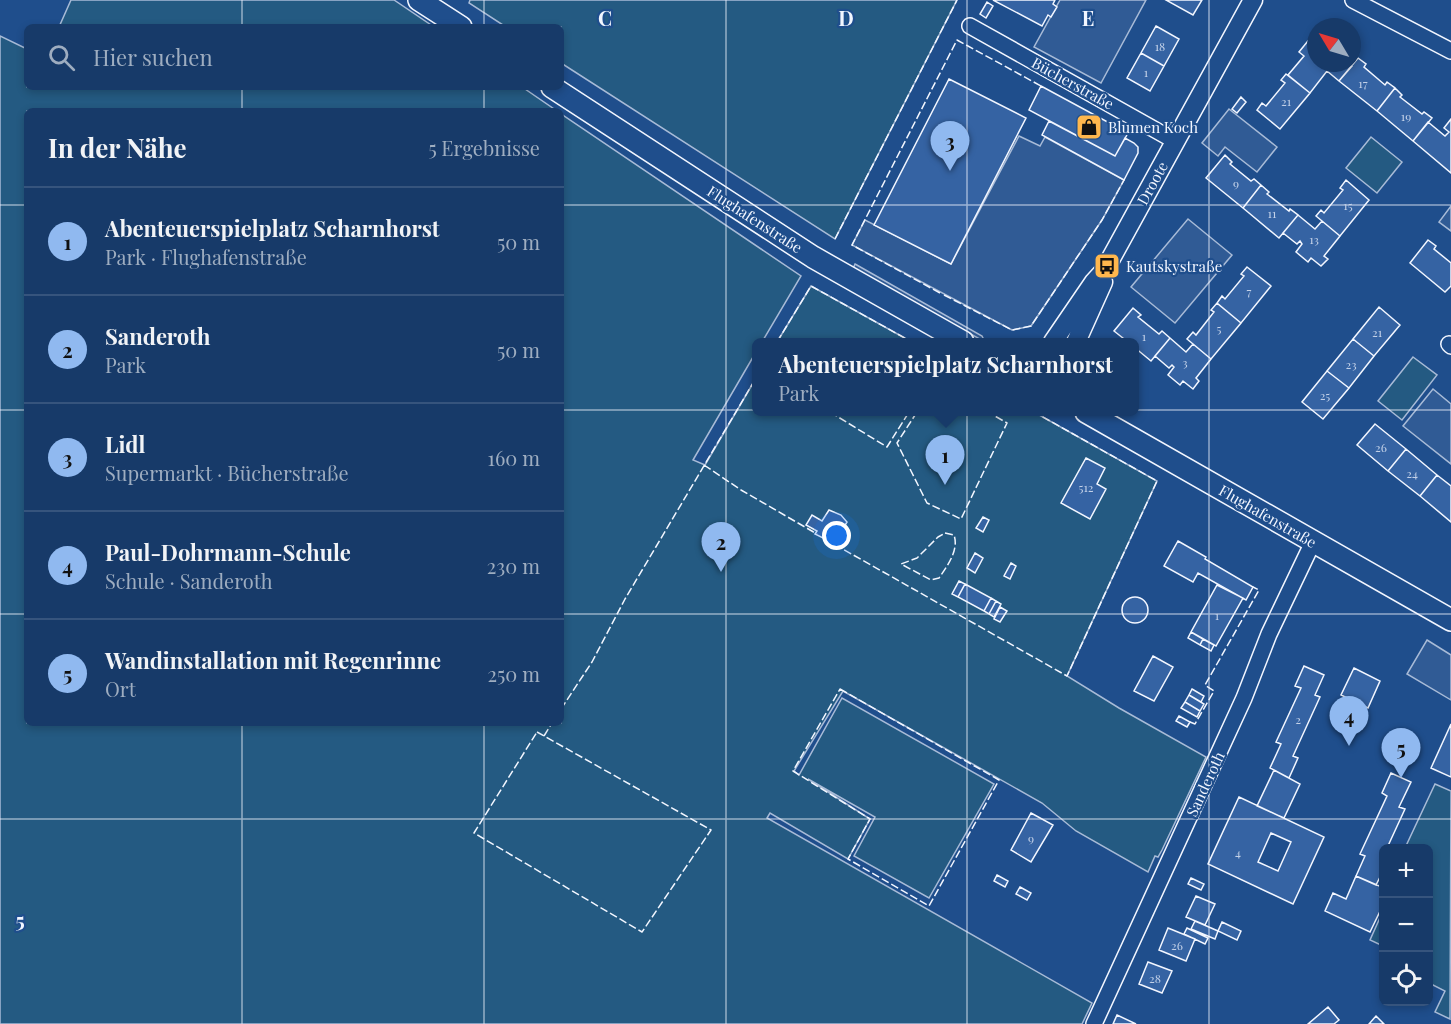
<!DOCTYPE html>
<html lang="de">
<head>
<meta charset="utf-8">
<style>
	body { margin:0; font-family:"Playfair Display",serif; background:#244571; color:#f1f3f6 }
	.controls { position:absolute; right:18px; bottom:18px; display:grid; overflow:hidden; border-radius:9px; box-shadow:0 3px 9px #0003 }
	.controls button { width:54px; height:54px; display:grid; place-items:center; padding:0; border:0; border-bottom:2px solid #36547d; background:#173a69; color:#f1f3f6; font:30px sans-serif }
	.compass { position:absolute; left:1307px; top:18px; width:54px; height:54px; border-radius:50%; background:#173a69; box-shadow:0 3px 9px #0003; rotate:308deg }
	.you { position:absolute; left:837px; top:536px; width:21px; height:21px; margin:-15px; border:4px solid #fff; border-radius:50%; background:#1a73e8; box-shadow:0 0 0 9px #1a73e833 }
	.badge { display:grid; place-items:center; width:39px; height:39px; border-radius:50%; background:#90b9f0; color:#111; font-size:20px; font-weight:700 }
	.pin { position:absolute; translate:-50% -50px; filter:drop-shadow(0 2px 3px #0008) }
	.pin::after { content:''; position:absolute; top:32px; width:21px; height:18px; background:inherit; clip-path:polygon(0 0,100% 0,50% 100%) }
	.popup { position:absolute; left:752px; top:338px; width:387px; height:78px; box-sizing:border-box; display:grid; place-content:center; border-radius:9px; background:#173a69; filter:drop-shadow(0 2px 4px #0005); font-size:20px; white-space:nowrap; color:#9eadc0 }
	.popup b { font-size:22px; color:#f1f3f6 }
	.popup::after { content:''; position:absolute; left:50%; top:100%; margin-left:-12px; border:12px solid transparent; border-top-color:#173a69 }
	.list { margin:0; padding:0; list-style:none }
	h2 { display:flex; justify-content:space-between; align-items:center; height:78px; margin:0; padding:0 24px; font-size:26px }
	h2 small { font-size:20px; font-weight:400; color:#9eadc0 }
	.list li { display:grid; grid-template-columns:39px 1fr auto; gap:18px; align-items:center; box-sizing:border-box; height:108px; padding:0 24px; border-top:2px solid #36547d }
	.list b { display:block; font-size:22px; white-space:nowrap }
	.list p { margin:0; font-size:20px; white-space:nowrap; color:#9eadc0 }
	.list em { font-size:20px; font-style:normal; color:#9eadc0 }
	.icon { flex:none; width:33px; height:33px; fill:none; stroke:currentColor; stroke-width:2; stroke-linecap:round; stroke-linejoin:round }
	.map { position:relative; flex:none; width:1451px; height:1024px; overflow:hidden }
	.search { position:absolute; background:#173a69; box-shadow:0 3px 9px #0003; left:24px; top:24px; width:540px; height:66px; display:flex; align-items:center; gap:15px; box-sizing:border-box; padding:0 21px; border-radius:9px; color:#9eadc0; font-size:22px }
	.panel { position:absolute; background:#173a69; box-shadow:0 3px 9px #0003; left:24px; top:108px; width:540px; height:618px; border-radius:9px }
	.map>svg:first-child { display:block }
	.green { fill:#245a82; stroke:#a8bbd7; stroke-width:1.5 }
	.parking { fill:#305b95; stroke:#a8bbd7; stroke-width:1.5 }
	.building { fill:#3563a3; stroke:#f2f6ff; stroke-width:1.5; fill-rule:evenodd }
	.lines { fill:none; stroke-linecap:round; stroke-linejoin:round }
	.minor-casing { stroke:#f2f6ff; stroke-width:18 }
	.tertiary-casing { stroke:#f2f6ff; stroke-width:21 }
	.secondary-casing { stroke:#f2f6ff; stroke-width:24 }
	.minor { stroke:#1f4e8c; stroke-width:15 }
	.tertiary { stroke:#1f4e8c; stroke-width:18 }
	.secondary { stroke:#1f4e8c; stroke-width:21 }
	.fence { stroke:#f2f6ff; stroke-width:1.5; stroke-dasharray:8 3; stroke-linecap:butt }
	.grid { fill:none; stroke:#f2f6ff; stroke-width:1.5; stroke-opacity:0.55 }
	.labels { text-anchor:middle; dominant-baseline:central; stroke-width:4.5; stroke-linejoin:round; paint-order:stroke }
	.number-label { font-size:12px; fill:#c3d1e8 }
	.street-label { font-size:15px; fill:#f2f6ff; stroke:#1f4e8c }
	.poi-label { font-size:15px; fill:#f2f6ff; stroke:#1f4e8c; text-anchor:start }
	.grid-label { font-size:20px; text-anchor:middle; font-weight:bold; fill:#f2f6ff; stroke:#1f4e8c; stroke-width:4.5; stroke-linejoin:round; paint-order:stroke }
</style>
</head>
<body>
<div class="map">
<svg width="1451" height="1024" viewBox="0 0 1451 1024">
	<rect width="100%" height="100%" fill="#1f4e8c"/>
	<!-- green -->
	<path class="green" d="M71 0H394L434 27H59Z
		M470 0H957L835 239 561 63V27H506L469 3Z
		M0 36 27 49V87H522L557 111H27V723H561V114L801 276 762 342H756V352L693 460 705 465 756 378V412H1034L1157 481 1067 676 1119 708 1206 757 1162 850 1158 857 1155 856 1148 872 1076 831 1042 803 843 691 794 771 799 775 842 698 994 784 929 898 854 856 875 817 808 779 870 819 848 859 770 813 767 818 1092 1003 1082 1024H0Z
		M1371 137 1402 162 1377 193 1346 168Z
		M811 286 912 342H777Z
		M1413 357 1437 375 1402 420 1378 401Z
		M1435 784 1451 791 1450 1019 1435 1012 1445 991 1429 983 1428 848H1405Z
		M1383 911 1384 946H1383L1370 940Z"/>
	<!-- parking -->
	<path class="parking" d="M1060 0H1146L1101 83 1034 47Z
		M1229 109 1277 147 1257 172 1225 147 1218 156 1202 143Z
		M1019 136 1040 146 1045 137 1124 180 1102 220 1031 326 1012 330 852 245 865 220 951 264Z
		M1451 206V231L1439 222Z
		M1188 219 1232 255 1175 323 1131 287Z
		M855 264 982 336 985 342 853 269Z
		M1433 389 1451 404V464L1403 426Z
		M1427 640 1451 655V700L1407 674Z"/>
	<!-- building -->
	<path class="building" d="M993 0H1055L1053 4 1057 7 1051 17 1048 15 1042 26Z
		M1166 0H1202L1193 15Z
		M987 2 993 6 986 18 980 14Z
		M1156 26 1179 39 1164 66 1141 53Z
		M1316 31V63H1349L1352 66 1339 81 1327 71 1310 93 1288 75 1304 56 1299 52Z
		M1141 53 1164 66 1150 91 1127 78Z
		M1358 58 1366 64 1364 67 1385 85 1387 82 1395 88 1377 111 1339 81Z
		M1286 74 1310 93 1280 129 1257 110 1262 103 1266 106 1285 83 1281 80Z
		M949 79 1026 118 951 264 874 225Z
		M1041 86 1128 133 1115 156 1029 110Z
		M1395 88 1402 95 1400 97 1422 114 1424 112 1432 118 1413 141 1377 111Z
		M1241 97 1246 102 1237 113 1232 109Z
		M1451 119V173L1413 141 1428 122 1445 136 1449 132 1444 128Z
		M1049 121 1115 156 1125 138 1134 143 1138 147V153L1124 180 1042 135Z
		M1225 155 1232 162 1230 164 1251 181 1254 179 1261 185 1243 208 1206 178Z
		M1346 180 1369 200 1340 236 1316 216 1321 210 1324 213 1343 190 1340 188Z
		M1261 185 1269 192 1267 194 1289 211 1290 209 1298 215 1279 238 1243 208Z
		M1298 215 1315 229 1322 221 1340 236 1324 256 1328 259 1321 266 1311 258 1308 262 1296 252 1302 244 1300 241 1297 244 1283 233Z
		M1428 240 1436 246 1434 249 1451 263V286L1445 292 1410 263Z
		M1247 267 1271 286 1241 323 1217 303 1222 296 1225 299 1244 276 1241 274Z
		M1217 303 1241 323 1211 359 1187 339 1193 332 1196 335 1214 312 1211 310Z
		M1379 307 1400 325 1374 356 1353 339Z
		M1133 308 1141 315 1138 317 1159 334 1162 331 1170 338 1151 361 1134 347V342H1128L1114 331Z
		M1170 338 1186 352 1193 344 1211 359 1196 378 1199 381 1193 389 1183 381 1180 385 1168 375 1174 367 1172 365 1169 368 1155 356Z
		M1353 339 1374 356 1349 388 1327 371Z
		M1327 371 1349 388 1323 419 1302 402Z
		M1375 424 1406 449 1388 471 1357 445Z
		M1406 449 1437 475 1420 496 1388 471Z
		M1086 458 1105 468 1097 484 1106 489 1090 519 1061 503Z
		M1437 475 1451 486V522L1420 496Z
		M829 510 841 515 847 522 841 532 847 535 841 545 828 537 827 540 815 534 817 531 806 525 812 515 822 521Z
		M983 517 989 520 983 532 976 528Z
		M1178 541 1206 557 1205 559 1253 587 1246 600 1198 573 1193 582 1164 566Z
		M975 553 983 558 975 573 967 568Z
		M1011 563 1016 566 1010 579 1004 576Z
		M959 581 965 584 958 597 952 594Z
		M965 584 991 598 984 611 958 597Z
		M1217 585 1243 598 1216 646 1191 632Z
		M1122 610a13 13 0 1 1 26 0a13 13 0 1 1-26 0Z
		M991 598 996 601 989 614 984 611Z
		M996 601 1001 604 994 617 989 614Z
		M1000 607 1007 611 1000 622 994 619Z
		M1191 632 1203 639 1200 645 1188 638Z
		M1203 639 1214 645 1211 651 1200 645Z
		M1153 656 1173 667 1154 701 1134 691Z
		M1304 666 1324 675 1315 695 1320 697 1293 756 1298 758 1289 778 1270 768 1281 744 1276 742 1301 688 1295 686Z
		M1354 668 1380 681 1368 708 1341 695Z
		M1192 689 1204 696 1201 702 1189 695Z
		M1189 695 1204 704 1200 711 1185 702Z
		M1185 702 1200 711 1197 717 1181 708Z
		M1179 716 1190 722 1187 727 1176 721Z
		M1451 724V777L1431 768Z
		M1274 770 1300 784 1284 818 1257 806Z
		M1391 773 1411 782 1399 807 1405 809 1387 848H1384V855L1380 863 1384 864V869L1376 885 1356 876 1365 856 1360 854 1387 796 1382 793Z
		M1239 797 1324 837 1293 904 1208 864ZM1271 833 1291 842 1278 871 1258 862Z
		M1031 813 1053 825 1031 862 1011 850Z
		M997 875 1008 881 1005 887 994 881Z
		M1356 876 1384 888V903L1370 932 1325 911 1333 893 1346 899Z
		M1191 878 1204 884 1201 890 1188 884Z
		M1020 887 1031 893 1027 900 1016 894Z
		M1196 896 1215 904 1205 925 1186 917Z
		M1195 921 1218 931 1215 939 1191 929Z
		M1222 922 1241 931 1237 940 1218 931Z
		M1168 928 1195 939 1186 961 1159 950Z
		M1187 928 1208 938 1205 944 1184 934Z
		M1148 962 1172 971 1162 993 1139 984Z
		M1328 1007 1339 1020 1334 1024H1308Z
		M1117 1015 1136 1024H1113Z
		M1376 1016 1384 1024H1369Z"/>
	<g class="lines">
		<!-- minor casing -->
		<g class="minor-casing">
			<path id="minor" d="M1353 0 1451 51
				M970 26 1175 141
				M1449 344 1451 346
				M1094 1024 1244 698 1269 634 1313 542"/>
		</g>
		<!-- tertiary casing -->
		<g class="tertiary-casing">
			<path id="tertiary" d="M1053 342 1094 282 1104 271 1253 0
				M1076 342 1103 282"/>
		</g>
		<!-- secondary casing -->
		<g class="secondary-casing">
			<path id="secondary" d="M419 0 461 27
				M552 87 813 257 963 342
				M1086 412 1451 620"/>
		</g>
		<!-- minor -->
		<use href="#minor" class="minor"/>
		<!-- tertiary -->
		<use href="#tertiary" class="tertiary"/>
		<!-- secondary -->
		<use href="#secondary" class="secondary"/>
		<!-- fence -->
		<path class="fence" d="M835 239 957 0
			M940 293 852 245 957 40 1041 86
			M944 295 1012 330 1031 326 1102 220 1124 180
			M777 342 811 286 912 342
			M830 412 887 447 909 412
			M917 412 897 443 927 503 961 519 1007 423 988 412
			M704 465 741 490 817 534
			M945 533 954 535C959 550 948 565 939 578L931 580 901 564 917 558 938 537Z
			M825 539 1067 676 1157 481 1034 412
			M840 689 999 780 929 906 848 859 870 819 793 771Z
			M561 709 592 662 625 599 756 378
			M1190 722 1195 724 1214 691 1205 685 1259 590 1253 587
			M537 732 711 830 642 932 474 833Z
			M544 736 552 723"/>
	</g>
	<!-- grid -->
	<path class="grid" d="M242 0V27M484 0V27M726 0V1024M967 0V1024M1209 0V1024M242 87V111M484 87V111M0 205H27M561 205H1451M0 410H27M561 410H1451M0 614H27M561 614H1451M242 723V1024M484 723V1024M0 819H1451"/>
	<!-- icons -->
	<defs>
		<g id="shop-square" transform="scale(1.35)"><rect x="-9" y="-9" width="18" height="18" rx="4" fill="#ffb74d" stroke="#1f4e8c"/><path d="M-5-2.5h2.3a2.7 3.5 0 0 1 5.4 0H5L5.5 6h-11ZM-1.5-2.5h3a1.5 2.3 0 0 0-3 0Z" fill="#111"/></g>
		<g id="bus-square" transform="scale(1.35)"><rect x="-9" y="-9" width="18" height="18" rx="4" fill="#ffb74d" stroke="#1f4e8c"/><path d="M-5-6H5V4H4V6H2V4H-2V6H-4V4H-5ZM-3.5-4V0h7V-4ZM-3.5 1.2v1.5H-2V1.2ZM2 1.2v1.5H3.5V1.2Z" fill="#111"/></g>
	</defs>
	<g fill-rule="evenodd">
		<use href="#shop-square" x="1089" y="127"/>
		<use href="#bus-square" x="1107" y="266"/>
	</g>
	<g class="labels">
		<!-- number labels -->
		<g class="number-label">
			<text x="1160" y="46">18</text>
			<text x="1146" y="72">1</text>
			<text x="1363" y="83">17</text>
			<text x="1286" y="101">21</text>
			<text x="1406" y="116">19</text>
			<text x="1236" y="183">9</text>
			<text x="1348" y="205">15</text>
			<text x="1272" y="213">11</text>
			<text x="1314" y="239">13</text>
			<text x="1249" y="291">7</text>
			<text x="1219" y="328">5</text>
			<text x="1377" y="332">21</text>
			<text x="1144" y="336">1</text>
			<text x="1185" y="362">3</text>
			<text x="1351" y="364">23</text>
			<text x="1325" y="395">25</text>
			<text x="1381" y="447">26</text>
			<text x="1412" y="473">24</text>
			<text x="1086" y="487">512</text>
			<text x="1217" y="615">1</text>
			<text x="1298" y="719">2</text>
			<text x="1031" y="838">9</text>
			<text x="1238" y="852">4</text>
			<text x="1177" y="945">26</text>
			<text x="1155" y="978">28</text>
		</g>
		<!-- street labels -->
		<g class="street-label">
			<text transform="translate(1073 83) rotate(29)">Bücherstraße</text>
			<text transform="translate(1152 183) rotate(-61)">Droote</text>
			<text transform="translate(755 219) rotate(33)">Flughafenstraße</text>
			<text transform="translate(1268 516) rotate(30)">Flughafenstraße</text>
			<text transform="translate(1205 784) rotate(-65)">Sanderoth</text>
		</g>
		<!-- poi labels -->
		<g class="poi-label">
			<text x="1108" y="127">Blumen Koch</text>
			<text x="1126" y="266">Kautskystraße</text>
		</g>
	</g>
	<g class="grid-label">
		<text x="605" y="26">C</text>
		<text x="846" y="26">D</text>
		<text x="1088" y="26">E</text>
		<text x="20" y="928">5</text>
	</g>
</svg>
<div class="controls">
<button>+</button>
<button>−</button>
<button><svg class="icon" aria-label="locate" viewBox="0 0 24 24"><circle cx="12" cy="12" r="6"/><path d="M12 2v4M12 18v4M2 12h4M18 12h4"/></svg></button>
</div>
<svg class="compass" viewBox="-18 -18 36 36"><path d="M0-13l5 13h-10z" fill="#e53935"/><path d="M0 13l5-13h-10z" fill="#9eadc0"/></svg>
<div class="you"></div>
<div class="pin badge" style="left:945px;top:485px">1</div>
<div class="popup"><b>Abenteuerspielplatz Scharnhorst</b>Park</div>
<div class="pin badge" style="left:721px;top:572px">2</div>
<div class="pin badge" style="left:950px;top:171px">3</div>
<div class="pin badge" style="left:1349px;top:746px">4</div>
<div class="pin badge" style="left:1401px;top:778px">5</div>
<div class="search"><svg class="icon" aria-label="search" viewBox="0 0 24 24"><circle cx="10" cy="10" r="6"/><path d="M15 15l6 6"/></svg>Hier suchen</div>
<section class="panel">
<h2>In der Nähe<small>5 Ergebnisse</small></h2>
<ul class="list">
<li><span class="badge">1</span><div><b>Abenteuerspielplatz Scharnhorst</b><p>Park · Flughafenstraße</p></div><em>50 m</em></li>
<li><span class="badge">2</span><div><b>Sanderoth</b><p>Park</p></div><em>50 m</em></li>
<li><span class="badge">3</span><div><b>Lidl</b><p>Supermarkt · Bücherstraße</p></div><em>160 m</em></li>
<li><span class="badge">4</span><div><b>Paul-Dohrmann-Schule</b><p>Schule · Sanderoth</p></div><em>230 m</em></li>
<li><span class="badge">5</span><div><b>Wandinstallation mit Regenrinne</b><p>Ort</p></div><em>250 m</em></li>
</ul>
</section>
</div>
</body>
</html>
